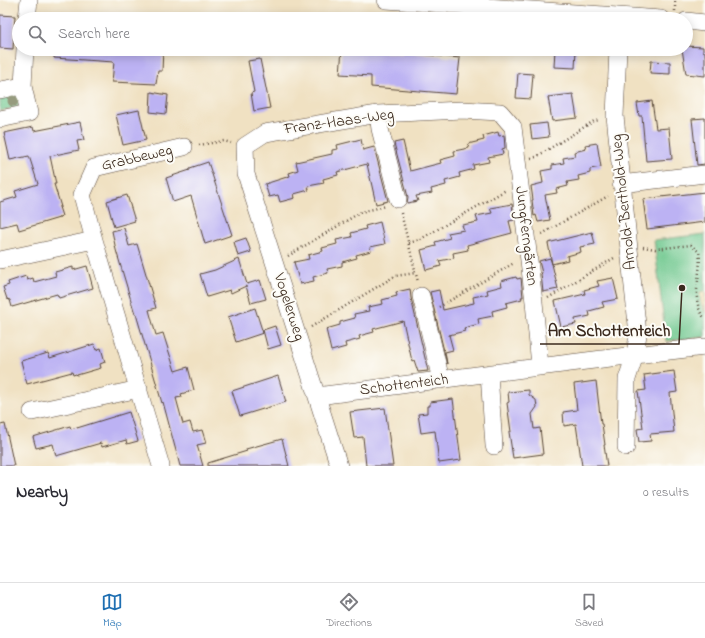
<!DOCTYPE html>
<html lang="en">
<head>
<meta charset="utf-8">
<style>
	body { margin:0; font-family:"Indie Flower",sans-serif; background:#f7f7f7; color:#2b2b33 }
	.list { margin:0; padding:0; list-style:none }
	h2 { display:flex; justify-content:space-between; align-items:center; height:52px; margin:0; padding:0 16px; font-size:17px }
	h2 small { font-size:13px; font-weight:400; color:#7c7c81 }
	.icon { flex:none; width:22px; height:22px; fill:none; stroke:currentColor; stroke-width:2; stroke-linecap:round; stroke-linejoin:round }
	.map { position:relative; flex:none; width:705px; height:466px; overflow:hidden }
	.search { position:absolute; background:#fff; box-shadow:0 2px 10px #0003; left:12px; right:12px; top:12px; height:44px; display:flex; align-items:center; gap:10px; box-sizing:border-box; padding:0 14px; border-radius:22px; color:#7c7c81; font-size:15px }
	.sheet { height:116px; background:#fff }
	nav { display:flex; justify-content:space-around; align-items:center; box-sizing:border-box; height:56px; border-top:1px solid #e1e1e2; background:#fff; font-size:11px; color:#7c7c81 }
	nav a { display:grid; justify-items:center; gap:2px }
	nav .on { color:#1f6fb2 }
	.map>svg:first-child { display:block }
	.green { fill:#6fc88f; stroke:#557956 }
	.sand { fill:#eeda9e; stroke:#94825e }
	.building { fill:#bcb2f3 }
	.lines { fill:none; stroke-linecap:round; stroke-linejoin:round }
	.minor-casing { stroke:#564537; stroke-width:18 }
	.path { stroke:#564537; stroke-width:2.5; stroke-dasharray:1 3; stroke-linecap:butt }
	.minor { stroke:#fff; stroke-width:17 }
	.tree { fill:#969b7e }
	.labels { text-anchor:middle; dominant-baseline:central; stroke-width:4; stroke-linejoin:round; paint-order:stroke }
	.street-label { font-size:16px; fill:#3b2a1e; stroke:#fdfcf7 }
	.leader { fill:none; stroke:#3b2a1e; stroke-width:1.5 }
	.callout-dot { fill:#3b2a1e; stroke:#fdfcf7; stroke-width:1.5 }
	.callout-label { font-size:17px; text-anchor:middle; font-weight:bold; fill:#3b2a1e; stroke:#fdfcf7; stroke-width:4; stroke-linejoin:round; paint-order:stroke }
</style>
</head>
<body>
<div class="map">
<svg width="705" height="466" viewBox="0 0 705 466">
	<rect width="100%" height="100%" fill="#fdfcf7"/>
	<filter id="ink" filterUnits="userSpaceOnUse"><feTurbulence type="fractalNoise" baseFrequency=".025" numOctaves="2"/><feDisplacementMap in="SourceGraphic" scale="8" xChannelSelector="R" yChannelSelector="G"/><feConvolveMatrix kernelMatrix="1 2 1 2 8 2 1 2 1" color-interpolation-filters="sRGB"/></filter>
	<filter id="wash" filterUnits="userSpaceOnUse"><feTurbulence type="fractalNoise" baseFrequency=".012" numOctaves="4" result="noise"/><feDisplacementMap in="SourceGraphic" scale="16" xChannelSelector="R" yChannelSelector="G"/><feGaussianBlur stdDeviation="0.9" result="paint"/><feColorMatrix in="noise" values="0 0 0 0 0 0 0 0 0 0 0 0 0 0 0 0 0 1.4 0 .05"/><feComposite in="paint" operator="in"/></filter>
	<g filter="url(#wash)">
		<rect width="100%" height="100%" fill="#f0e1c2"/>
		<!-- green -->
		<path class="green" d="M15 94 21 102 17 107 0 111V97Z
			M705 234V337L666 341 654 240Z"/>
		<!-- sand -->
		<path class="sand" d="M700 292H705V312L701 303Z"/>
		<g id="blocks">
			<!-- building -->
			<path class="building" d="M0 15 15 16 13 49 0 48Z
				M686 46 703 47V51L705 52V76L686 74 682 49H686Z
				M54 49H163L162 71H158L156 84 112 82 114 62 54 58Z
				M342 49 402 54V52L460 58 456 94 371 87V76L340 74Z
				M555 49 576 50 575 68 554 67Z
				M260 59 270 108 254 111 251 93 254 92 248 61Z
				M651 61 670 62V74L650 73Z
				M518 73 533 74 531 99 516 98Z
				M151 92 168 95 166 114 150 112Z
				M573 94 577 118 552 121 548 97Z
				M652 101 656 129 669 128 672 159 646 161 642 116H639L637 103Z
				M139 110 146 140 123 145 116 115Z
				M705 118V164L697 165 692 119Z
				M80 122 84 140 77 141 79 150 50 156 56 184H54L61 207H59L62 216 59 217V218L19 230 17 223 0 227V202L17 197 15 191 38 184 29 156 10 160 4 133 33 127 34 131Z
				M547 123 549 137 532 139 530 125Z
				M498 132 499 136 504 135 505 148 502 149 503 154 488 157 489 162 473 165 474 169 459 173 460 177 445 181 446 185 431 189 432 193 416 196 418 201 407 203 408 197 394 143 403 141 410 171 441 163 440 160 455 156 454 151 469 148 468 144 484 140 483 136Z
				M361 139 363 150 374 147 388 201 376 204 367 164 337 172 338 175 323 179 324 183 308 186 309 190 294 194 295 198 280 202 278 195 269 197 265 184 290 176 289 173 298 170 296 162 332 154V150L338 149 337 145Z
				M597 143 601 167 590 169V173L578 176 579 180 567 182 568 186 556 189 557 193 545 195 550 220 538 222 536 215 534 216 532 200H533L531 186 543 183 541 171 552 169V165L564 163 563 158 575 156 574 152 586 149 585 145Z
				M208 162 232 235 205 244 191 196 173 202 166 178 190 170V168Z
				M705 192V222L647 229 643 199Z
				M127 195 135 221 114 227 107 201Z
				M512 204 514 220 509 221 512 233 467 245 468 250 453 253 454 258 439 261 441 266 426 270 421 250 436 246 435 242 450 238 448 233 464 230 462 225 478 222 476 216 492 213 490 208Z
				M380 222 385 244 370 247 371 251 356 255 357 258 342 262V266L327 269 328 273 313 277 314 281 300 284 294 262 309 259 308 255 323 251 322 248 337 244 336 240 352 237 351 233 366 229 365 226Z
				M124 228 129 246 137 244 156 308 149 310 156 335 163 333 175 371 188 367 194 390 181 394 182 397 176 398 183 424 190 422 193 432 202 430 206 443 197 445 203 466H180L163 402 162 403 136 314H135L116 250 112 231Z
				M592 232 595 244 580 247 581 252 567 256 568 260 552 264 558 289 543 292 541 274 542 273 539 261 550 258 552 264 548 243Z
				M246 238 251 252 238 256 234 242Z
				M239 259 247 284 260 280 266 299 251 303 246 286 231 293 230 290 207 297 200 274 215 270Z
				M87 266 93 288 59 298 57 294 12 307 10 300 7 299 3 287 9 285 8 282 26 276 27 280 33 278 34 282 56 276 55 272 73 267V270Z
				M516 277 517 279 521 278 523 297H521L522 299 506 303 507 307 492 311 493 316 478 319 479 324 464 328 465 331 449 335 453 350 445 352 447 364 430 292 439 290 443 310 474 303 473 297 488 294 487 290 502 286 501 281Z
				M613 278 618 299 602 302 604 307 589 311 590 316 575 319 576 324 561 327 555 301 585 294 584 290 599 286 597 281Z
				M410 289 411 298 428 371 418 372 414 360 412 361 403 321 373 329 374 332 359 336 360 339 345 343 346 347 331 351 326 329 340 325V322L355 318 354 314 369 311 368 307 383 304 382 300 397 296 396 292Z
				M255 308 263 333 236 342 228 317Z
				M275 326 281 345 268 349 263 330Z
				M94 344 96 350 101 348 105 362 100 364 101 368 77 375 76 374 73 375 72 372 27 384 21 361 48 353 50 358Z
				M674 371 677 392 670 393 674 432 650 434 651 441 639 442 637 429 643 428 638 391 646 390 644 375Z
				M278 376 286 402 240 416 232 391Z
				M596 381 601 424H602L605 445H604L607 466H582L576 424 564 426 563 412 577 410 574 384Z
				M529 390V395L536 400 537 407 532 414 534 429 540 428 543 454 513 458 509 432H511L507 403 509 402 508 392Z
				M453 399 461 460 439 463 435 431 421 433 418 414 427 413V406H430V402Z
				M385 408 393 466H366L363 437 354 438 350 412Z
				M129 412 138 441 127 444 126 440 102 447 101 443 56 456 53 444 36 448 33 437 70 426 71 429 77 427V428Z
				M5 424 14 466H0V425Z
				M282 439 289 466H208V463L247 451 246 449Z"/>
		</g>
	</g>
	<g filter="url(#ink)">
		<use href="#blocks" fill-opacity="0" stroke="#564537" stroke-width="1"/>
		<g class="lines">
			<!-- minor casing -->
			<g class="minor-casing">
				<path id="minor" d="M386 0 661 19
					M27 19 29 0
					M686 21 705 23
					M618 49 615 116 638 334 635 355 627 379 626 447
					M0 90 23 86
					M378 114 380 129 398 199
					M0 119 29 113 23 86 25 49
					M621 184 705 174
					M0 260 94 240
					M421 296 441 380
					M489 374 494 446
					M318 396C447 379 576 361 705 347
					M32 412 139 389
					M161 466 94 240 82 195 94 168 184 147
					M339 466 246 174 245 146 265 133 378 114 462 110 500 112 513 127 534 302 540 366"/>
			</g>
			<!-- path -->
			<path class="path" d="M675 11V0
				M199 145 224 141 231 143
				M531 158 536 157 594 121 600 120
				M401 213 418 282
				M542 234 608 196
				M409 243 419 240 506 190
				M643 247 655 249 691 245 699 252C702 269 694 290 698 305 699 310 702 315 705 319
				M288 256 361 212 386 206
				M548 298 614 258
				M439 307 514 263
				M311 327 395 276 416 273"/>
			<!-- minor -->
			<use href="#minor" class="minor"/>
		</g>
		<!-- trees -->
		<circle class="tree" cx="13" cy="101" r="5.5"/>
	</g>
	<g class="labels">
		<!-- street labels -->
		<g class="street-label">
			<text transform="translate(339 122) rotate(-8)">Franz-Haas-Weg</text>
			<text transform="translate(137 158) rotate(-13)">Grabbeweg</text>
			<text transform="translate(624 202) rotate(-96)">Arnold-Berthold-Weg</text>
			<text transform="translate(526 236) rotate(83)">Jungferngärten</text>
			<text transform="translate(289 307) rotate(72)">Vogelerweg</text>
			<text transform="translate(404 385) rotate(-7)">Schottenteich</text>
		</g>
	</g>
	<!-- callouts -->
	<path class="leader" d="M682 288L679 344H540"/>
	<circle class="callout-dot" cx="682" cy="288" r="4"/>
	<g class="callout-label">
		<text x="609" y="336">Am Schottenteich</text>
	</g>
</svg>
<div class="search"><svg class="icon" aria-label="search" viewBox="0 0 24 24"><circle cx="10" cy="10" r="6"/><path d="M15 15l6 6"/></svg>Search here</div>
</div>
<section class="sheet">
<h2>Nearby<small>0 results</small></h2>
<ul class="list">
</ul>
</section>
<nav>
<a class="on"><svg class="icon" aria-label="map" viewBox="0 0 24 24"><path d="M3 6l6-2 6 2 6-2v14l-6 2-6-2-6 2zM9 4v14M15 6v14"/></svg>Map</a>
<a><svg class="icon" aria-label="directions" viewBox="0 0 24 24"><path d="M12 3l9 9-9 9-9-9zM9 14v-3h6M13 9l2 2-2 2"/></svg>Directions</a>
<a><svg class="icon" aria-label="saved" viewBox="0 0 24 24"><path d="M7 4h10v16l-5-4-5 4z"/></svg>Saved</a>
</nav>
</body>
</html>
